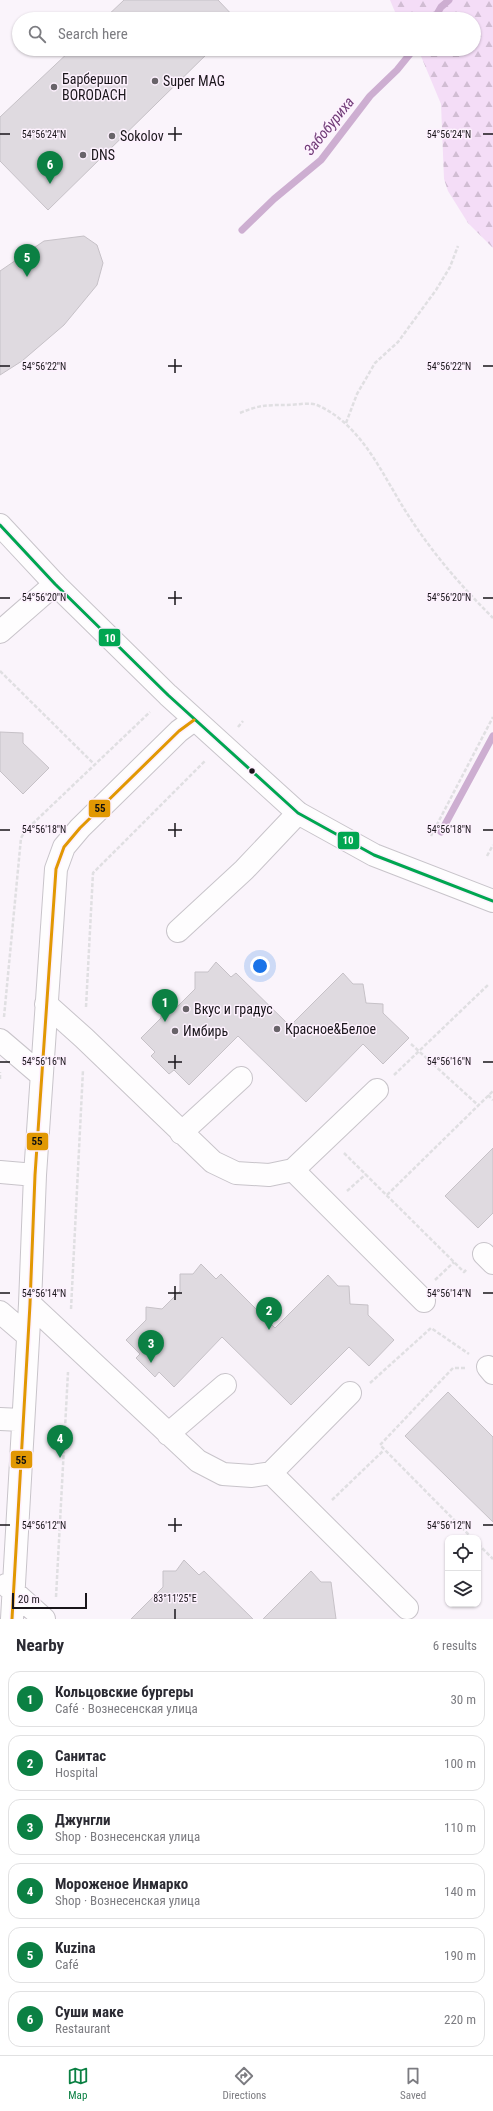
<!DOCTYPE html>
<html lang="en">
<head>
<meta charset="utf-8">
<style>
	body { margin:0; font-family:"Roboto Condensed",sans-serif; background:#f2f2f3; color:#2b2b33 }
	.controls { position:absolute; right:12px; bottom:12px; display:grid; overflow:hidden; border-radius:8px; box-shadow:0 1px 3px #0004 }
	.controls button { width:36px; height:36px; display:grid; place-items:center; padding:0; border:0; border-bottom:1px solid #e1e1e2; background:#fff; color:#2b2b33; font:20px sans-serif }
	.scale { position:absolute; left:12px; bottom:10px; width:75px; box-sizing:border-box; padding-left:4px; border:2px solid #19151a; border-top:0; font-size:11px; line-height:14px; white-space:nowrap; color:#19151a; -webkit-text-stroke:3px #fdf1fe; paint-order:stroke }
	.you { position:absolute; left:260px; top:966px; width:14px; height:14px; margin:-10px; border:3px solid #fff; border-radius:50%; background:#1a73e8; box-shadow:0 0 0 6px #1a73e833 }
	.badge { display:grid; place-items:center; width:26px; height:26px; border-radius:50%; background:#0b8043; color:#fff; font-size:13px; font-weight:700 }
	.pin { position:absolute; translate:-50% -33px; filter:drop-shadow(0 1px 2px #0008) }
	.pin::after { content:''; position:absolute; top:21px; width:14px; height:12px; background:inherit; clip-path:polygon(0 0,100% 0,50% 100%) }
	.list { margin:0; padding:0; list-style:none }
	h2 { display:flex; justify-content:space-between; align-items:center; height:52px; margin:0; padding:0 16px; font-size:17px }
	h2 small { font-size:13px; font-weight:400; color:#7c7c81 }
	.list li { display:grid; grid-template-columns:26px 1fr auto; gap:12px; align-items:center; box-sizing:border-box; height:56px; margin:0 8px 8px; padding:0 8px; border:1px solid #e1e1e2; border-radius:12px }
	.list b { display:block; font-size:15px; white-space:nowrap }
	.list p { margin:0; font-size:13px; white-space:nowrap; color:#7c7c81 }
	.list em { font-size:13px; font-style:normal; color:#7c7c81 }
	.icon { flex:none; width:22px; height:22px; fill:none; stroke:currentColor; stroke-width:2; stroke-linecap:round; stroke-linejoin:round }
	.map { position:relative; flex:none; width:493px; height:1619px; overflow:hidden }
	.search { position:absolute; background:#fff; box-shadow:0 1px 3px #0004; left:12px; right:12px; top:12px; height:44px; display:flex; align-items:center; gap:10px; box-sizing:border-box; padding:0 14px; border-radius:22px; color:#7c7c81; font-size:15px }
	.sheet { height:436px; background:#fff }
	nav { display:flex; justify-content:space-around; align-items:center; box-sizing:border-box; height:56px; border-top:1px solid #e1e1e2; background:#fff; font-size:11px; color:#7c7c81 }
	nav a { display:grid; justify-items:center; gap:2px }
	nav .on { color:#0b8043 }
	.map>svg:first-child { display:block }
	.forest { fill:url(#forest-firs) }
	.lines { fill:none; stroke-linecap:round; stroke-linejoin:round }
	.stream { stroke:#cdaed1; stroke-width:7 }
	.building { fill:#dfdae0; stroke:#c6c1c7 }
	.minor-casing { stroke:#c8c4ca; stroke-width:24 }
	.major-casing { stroke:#c8c4ca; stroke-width:24 }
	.path { stroke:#e0dfe2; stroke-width:2.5; stroke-dasharray:4 2; stroke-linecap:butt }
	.minor { stroke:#fefdfe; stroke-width:22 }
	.major { stroke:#fefdfe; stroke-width:22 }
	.bus-1-casing { stroke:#fdf1fe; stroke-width:6 }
	.bus-2-casing { stroke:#fdf1fe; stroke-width:6 }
	.bus-1 { stroke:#00a651; stroke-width:3 }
	.bus-2 { stroke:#e19803; stroke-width:3 }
	.ticks { fill:none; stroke:#19151a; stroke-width:1.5 }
	.poi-dot { fill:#686369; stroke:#fdf1fe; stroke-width:1.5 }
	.bus-dot { fill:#19151a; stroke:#fdf1fe; stroke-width:1.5 }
	.labels { text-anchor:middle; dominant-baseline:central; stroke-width:3; stroke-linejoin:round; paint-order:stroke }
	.poi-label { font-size:14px; fill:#19151a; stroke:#fdf1fe; text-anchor:start }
	.water-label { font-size:15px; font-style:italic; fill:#713c78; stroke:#fdf1fe }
	.ticks-label { font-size:10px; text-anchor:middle; fill:#19151a; stroke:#fdf1fe; stroke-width:3; stroke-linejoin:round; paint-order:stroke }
	.line-badge { stroke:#fdf1fe; stroke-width:1.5 }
	.badge-label { font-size:11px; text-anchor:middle; font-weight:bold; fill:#fff }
	.pale-badge-label { font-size:11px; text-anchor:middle; font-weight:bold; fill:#111 }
</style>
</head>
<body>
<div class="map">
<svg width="493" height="1619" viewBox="0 0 493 1619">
	<defs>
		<pattern id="forest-firs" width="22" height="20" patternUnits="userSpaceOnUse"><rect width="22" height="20" fill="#f4ddf7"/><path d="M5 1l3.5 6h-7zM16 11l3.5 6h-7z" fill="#d1bdd3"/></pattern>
	</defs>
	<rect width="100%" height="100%" fill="#faf4fb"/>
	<!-- forest -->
	<path class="forest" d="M390 0H493V248L468 223 448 191 444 179 441 104 418 49H474V19H398Z"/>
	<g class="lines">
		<!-- stream -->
		<path class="stream" d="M434 19 441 7 449 0
			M242 230 274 199 321 160 370 96 397 70 414 49
			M441 832 493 736"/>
	</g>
	<!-- building -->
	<path class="building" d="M124 0H218L236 19H104Z
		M72 49H212L48 210 0 161V117Z
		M84 236 97 245 103 263 97 285 64 325 22 361 0 375V271L44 241Z
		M0 732 23 733V743L49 768 23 794 0 771Z
		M216 962 231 977 236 973 290 1026 343 973 353 984H363L366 1003 383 1004V1013L409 1038 383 1064 363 1044 306 1102 238 1036 189 1085 174 1070 169 1074 151 1056 155 1052 141 1038 161 1018V1006L177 1007 195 989V972H208Z
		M493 1148V1213L478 1228 445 1196Z
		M201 1264 216 1279 221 1274 275 1328 328 1275 338 1286H349L350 1304 368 1305V1315L394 1340 369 1366 349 1347 291 1405 222 1337 174 1387 159 1372 155 1377 136 1358 140 1354 126 1340 146 1320V1307L162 1309 180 1291V1274H193Z
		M448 1392 493 1437V1522L405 1436Z
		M184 1560 199 1575 204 1571 253 1619H131L163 1587V1571H176Z
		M311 1571 321 1582H331L336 1619H263Z"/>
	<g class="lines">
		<!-- minor casing -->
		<g class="minor-casing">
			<path id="minor" d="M0 632 55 584
				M178 931 244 870 298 813
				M46 1004 84 1038 213 1162 236 1173 269 1175 293 1170 377 1090
				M0 1040 41 1075
				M181 1133 241 1078
				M293 1170 424 1301
				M0 1172 35 1175
				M484 1254 493 1263
				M30 1304 198 1461 223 1474 252 1476 271 1473 350 1393
				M0 1312 28 1336
				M488 1367 493 1373
				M0 1419 22 1420
				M168 1434 225 1385
				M271 1473 407 1608
				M6 1585 44 1619
				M12 1619 30 1304 35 1175 56 869 64 847 80 828 179 731 194 720"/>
		</g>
		<!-- major casing -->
		<g class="major-casing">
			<path id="major" d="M0 525 55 584 168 695 298 813 374 855 493 901"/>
		</g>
		<!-- path -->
		<path class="path" d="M240 413C259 405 267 405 287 405 296 405 310 402 317 405 365 426 384 480 412 521 435 556 463 588 493 618
			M346 423 357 394 375 363 398 342 436 290 450 267 458 246
			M0 671 95 765
			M238 727 243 721
			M431 836 493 717
			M487 856 493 845
			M86 1007 93 873 205 761
			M4 1017 21 838 25 831 150 712
			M411 1044 478 1105
			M394 1075 489 984
			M0 1079V1072
			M488 1095 493 1100
			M344 1153 464 1272 467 1269
			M347 1191 366 1174
			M387 1195 493 1091
			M435 1280 454 1262
			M71 1309 83 1070
			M465 1368H453L380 1445 472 1538
			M370 1383 431 1328 469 1354
			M332 1500 384 1450
			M478 1544 493 1559
			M56 1597 68 1372"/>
		<!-- minor -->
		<use href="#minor" class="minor"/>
		<!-- major -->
		<use href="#major" class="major"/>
		<!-- bus-1 casing -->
		<g class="bus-1-casing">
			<path id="bus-1" d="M0 525 55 584 168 695 298 813 374 855 493 901"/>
		</g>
		<!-- bus-2 casing -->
		<g class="bus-2-casing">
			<path id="bus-2" d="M12 1619 30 1304 35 1175 56 869 64 847 80 828 179 731 194 720"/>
		</g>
		<!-- bus-1 -->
		<use href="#bus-1" class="bus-1"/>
		<!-- bus-2 -->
		<use href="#bus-2" class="bus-2"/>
	</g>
	<!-- ticks -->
	<path class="ticks" d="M175 127V141M0 134H10M168 134H182M483 134H493M175 359V373M0 366H10M168 366H182M483 366H493M175 591V605M0 598H10M168 598H182M483 598H493M175 823V837M0 830H10M168 830H182M483 830H493M175 1055V1069M0 1062H10M168 1062H182M483 1062H493M175 1286V1300M0 1293H10M168 1293H182M483 1293H493M175 1518V1532M0 1525H10M168 1525H182M483 1525H493M175 1609V1619"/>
	<!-- markers -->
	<g class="poi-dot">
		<circle cx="155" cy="81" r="4"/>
		<circle cx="54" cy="87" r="4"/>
		<circle cx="112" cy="136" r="4"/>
		<circle cx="83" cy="155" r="4"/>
		<circle cx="186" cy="1009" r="4"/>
		<circle cx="277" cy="1029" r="4"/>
		<circle cx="175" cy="1031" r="4"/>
	</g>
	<circle class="bus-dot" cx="252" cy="771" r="3.5"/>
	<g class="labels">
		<!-- poi labels -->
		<g class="poi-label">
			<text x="62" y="79">Барбершоп<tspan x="62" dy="16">BORODACH</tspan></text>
			<text x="163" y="81">Super MAG</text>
			<text x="120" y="136">Sokolov</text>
			<text x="91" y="155">DNS</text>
			<text x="194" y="1009">Вкус и градус</text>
			<text x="285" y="1029">Красное&amp;Белое</text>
			<text x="183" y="1031">Имбирь</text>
		</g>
		<!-- water labels -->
		<g class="water-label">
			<text transform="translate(329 126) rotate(-51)">Забобуриха</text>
		</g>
	</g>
	<g class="ticks-label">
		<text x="44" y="138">54°56'24"N</text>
		<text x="449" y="138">54°56'24"N</text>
		<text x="44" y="370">54°56'22"N</text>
		<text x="449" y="370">54°56'22"N</text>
		<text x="44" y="601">54°56'20"N</text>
		<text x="449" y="601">54°56'20"N</text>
		<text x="44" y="833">54°56'18"N</text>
		<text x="449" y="833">54°56'18"N</text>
		<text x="44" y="1065">54°56'16"N</text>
		<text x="449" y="1065">54°56'16"N</text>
		<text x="44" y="1297">54°56'14"N</text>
		<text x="449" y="1297">54°56'14"N</text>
		<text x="44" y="1529">54°56'12"N</text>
		<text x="449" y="1529">54°56'12"N</text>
		<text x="175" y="1602">83°11'25"E</text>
	</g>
	<g class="line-badge">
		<rect x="98" y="628" width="23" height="19" rx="4" fill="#00a651"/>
		<rect x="88" y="799" width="23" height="19" rx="4" fill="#e19803"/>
		<rect x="337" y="831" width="23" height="19" rx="4" fill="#00a651"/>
		<rect x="26" y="1132" width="23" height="19" rx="4" fill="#e19803"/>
		<rect x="10" y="1450" width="23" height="19" rx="4" fill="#e19803"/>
	</g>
	<g class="badge-label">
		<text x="110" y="642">10</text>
		<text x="348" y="844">10</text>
	</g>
	<g class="pale-badge-label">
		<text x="100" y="812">55</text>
		<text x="37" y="1145">55</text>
		<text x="21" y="1464">55</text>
	</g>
</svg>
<div class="controls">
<button><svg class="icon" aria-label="locate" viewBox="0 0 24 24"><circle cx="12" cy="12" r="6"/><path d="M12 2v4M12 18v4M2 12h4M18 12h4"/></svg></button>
<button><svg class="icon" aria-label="layers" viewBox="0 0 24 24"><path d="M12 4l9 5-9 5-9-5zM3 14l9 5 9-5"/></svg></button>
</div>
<div class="scale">20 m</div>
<div class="you"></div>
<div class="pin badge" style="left:165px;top:1022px">1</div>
<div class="pin badge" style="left:269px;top:1330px">2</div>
<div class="pin badge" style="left:151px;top:1363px">3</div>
<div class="pin badge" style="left:60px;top:1458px">4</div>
<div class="pin badge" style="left:27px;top:277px">5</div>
<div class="pin badge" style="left:50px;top:184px">6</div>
<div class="search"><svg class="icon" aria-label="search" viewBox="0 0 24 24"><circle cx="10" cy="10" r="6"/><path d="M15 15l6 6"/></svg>Search here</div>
</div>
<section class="sheet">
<h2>Nearby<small>6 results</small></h2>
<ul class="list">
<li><span class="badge">1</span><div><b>Кольцовские бургеры</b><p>Café · Вознесенская улица</p></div><em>30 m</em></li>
<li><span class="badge">2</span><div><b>Санитас</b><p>Hospital</p></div><em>100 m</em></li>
<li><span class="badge">3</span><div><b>Джунгли</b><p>Shop · Вознесенская улица</p></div><em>110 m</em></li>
<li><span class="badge">4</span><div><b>Мороженое Инмарко</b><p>Shop · Вознесенская улица</p></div><em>140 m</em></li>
<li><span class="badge">5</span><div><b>Kuzina</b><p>Café</p></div><em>190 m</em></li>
<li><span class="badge">6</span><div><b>Суши маке</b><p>Restaurant</p></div><em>220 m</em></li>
</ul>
</section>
<nav>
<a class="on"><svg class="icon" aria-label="map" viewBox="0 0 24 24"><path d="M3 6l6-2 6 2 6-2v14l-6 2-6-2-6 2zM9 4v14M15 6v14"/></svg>Map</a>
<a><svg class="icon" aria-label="directions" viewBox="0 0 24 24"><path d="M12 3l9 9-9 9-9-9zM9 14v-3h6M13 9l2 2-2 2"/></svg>Directions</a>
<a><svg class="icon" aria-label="saved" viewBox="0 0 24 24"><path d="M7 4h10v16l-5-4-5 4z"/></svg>Saved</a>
</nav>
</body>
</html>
